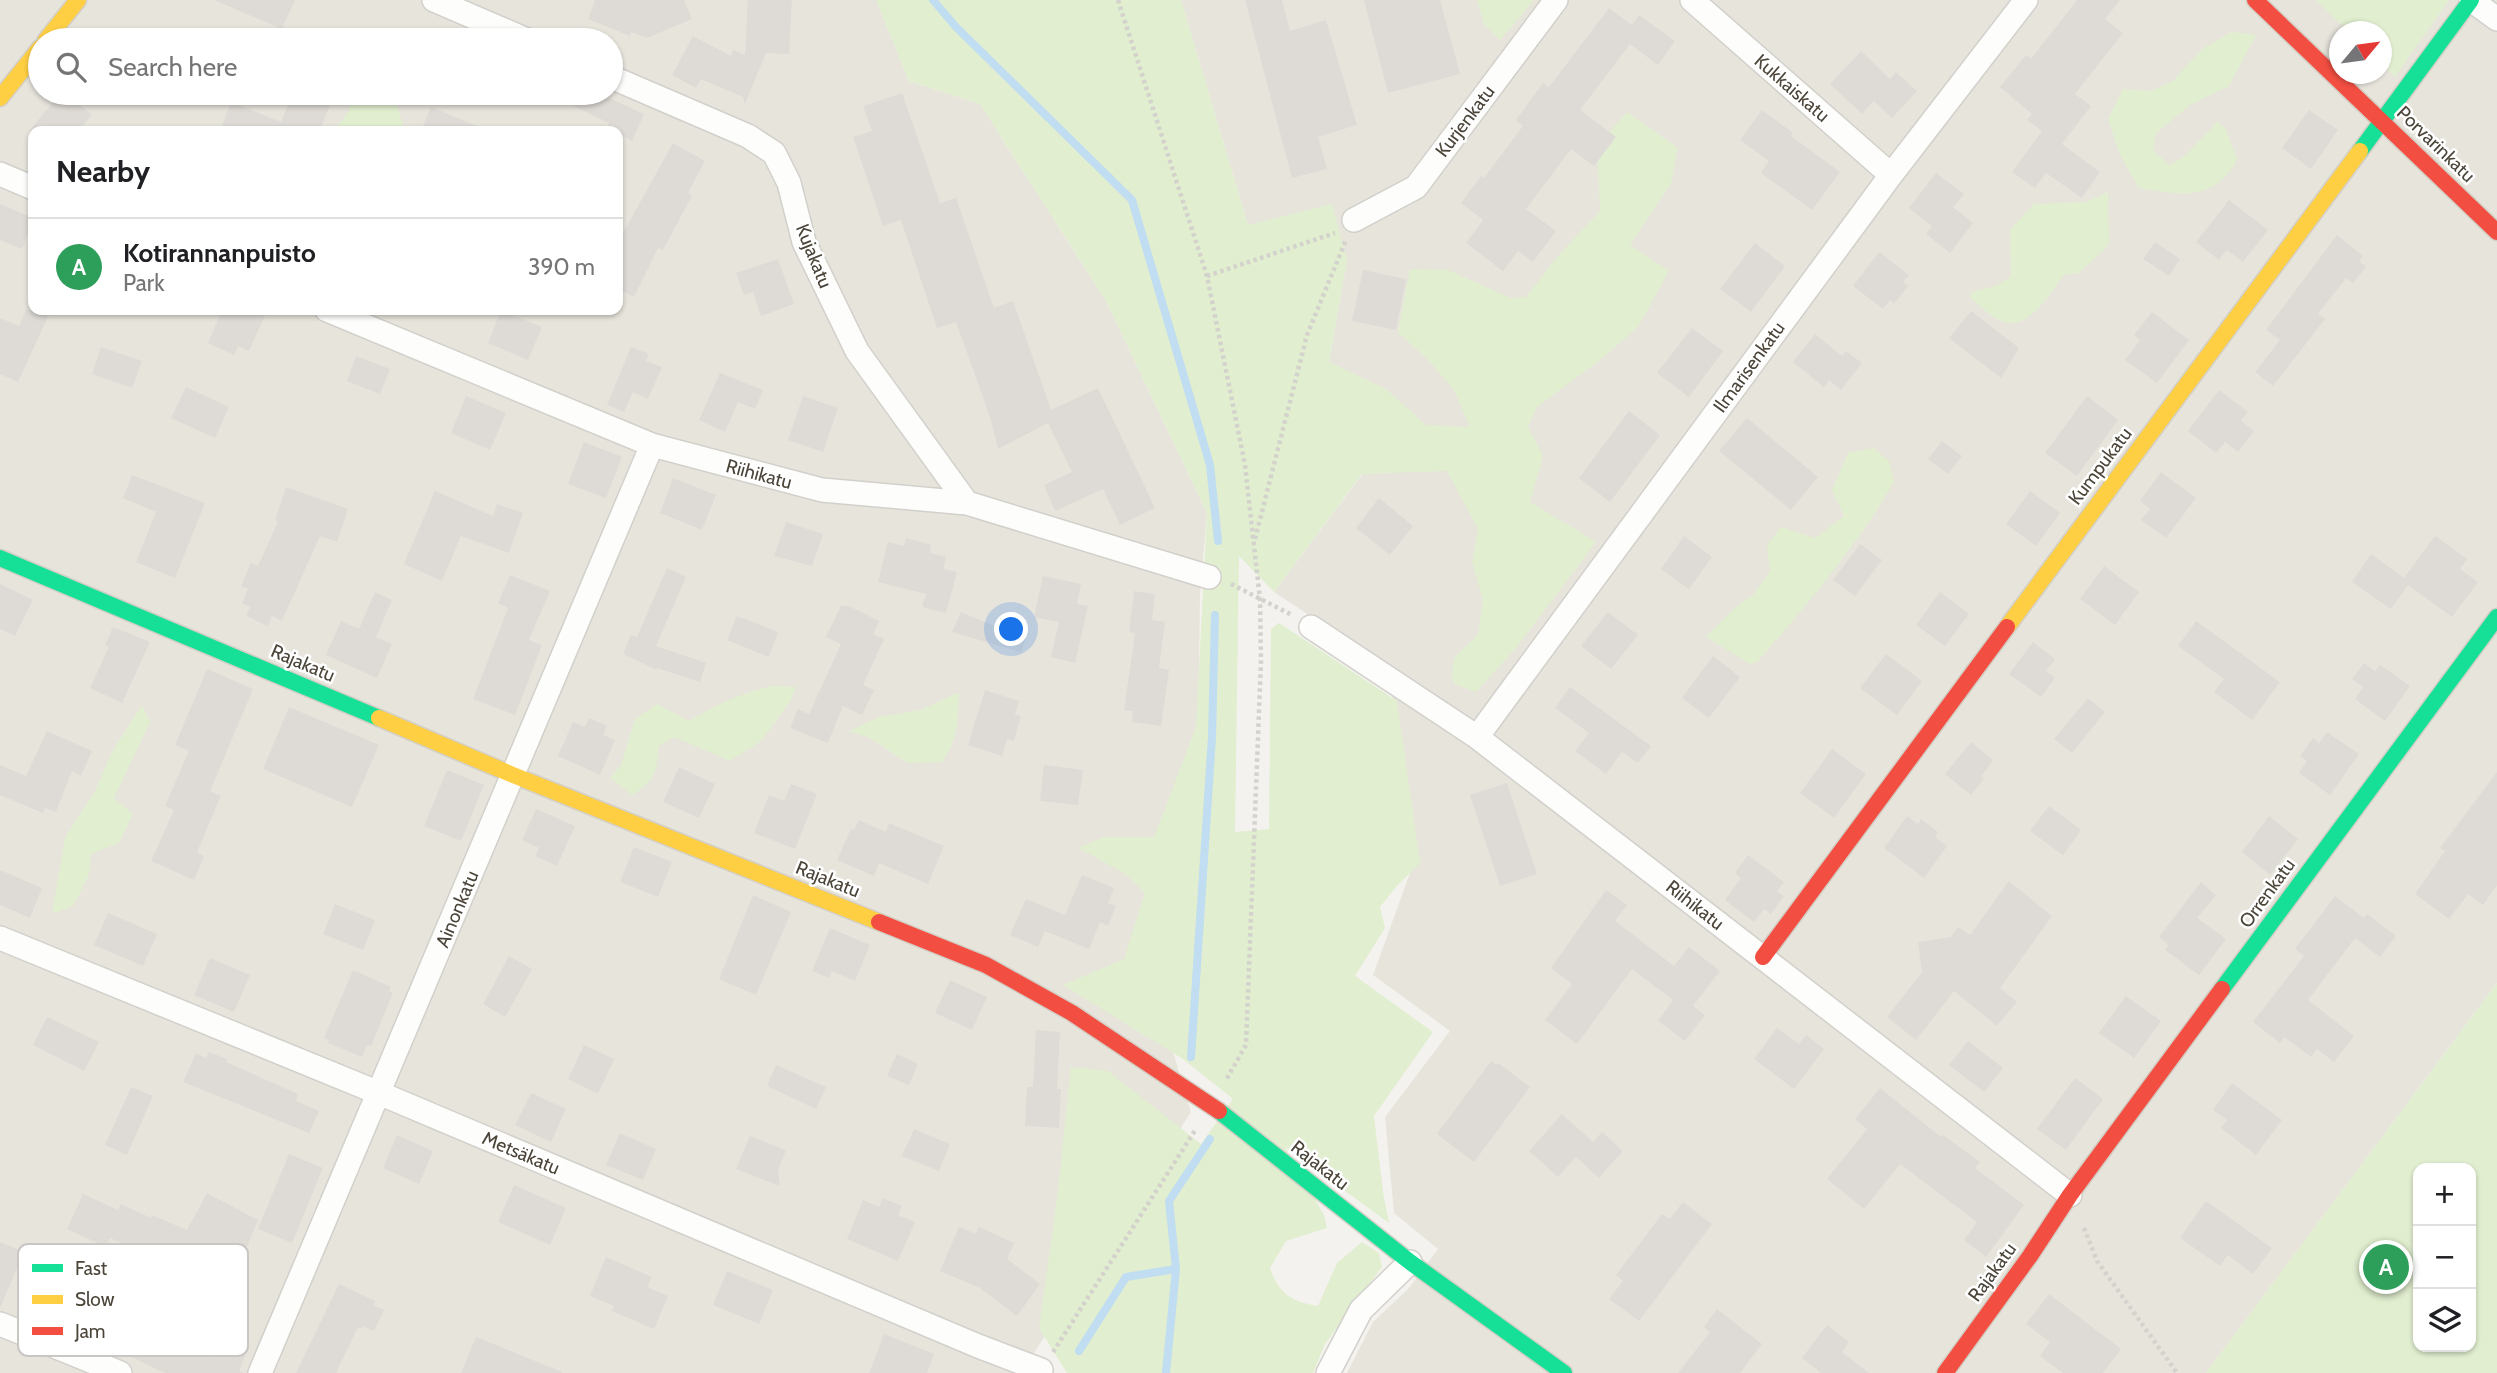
<!DOCTYPE html>
<html lang="en">
<head>
<meta charset="utf-8">
<style>
	body { margin:0; font-family:Cabin,sans-serif; background:#f6f6f6; color:#202124 }
	.controls { position:absolute; right:21px; bottom:21px; display:grid; overflow:hidden; border-radius:14px; box-shadow:0 2px 5px #0004 }
	.controls button { width:63px; height:63px; display:grid; place-items:center; padding:0; border:0; border-bottom:2px solid #e0e0e0; background:#fff; color:#202124; font:35px sans-serif }
	.compass { position:absolute; left:2329px; top:21px; width:63px; height:63px; border-radius:50%; background:#fff; box-shadow:0 2px 5px #0004; rotate:61deg }
	.you { position:absolute; left:1012px; top:630px; width:24px; height:24px; margin:-18px; border:5px solid #fff; border-radius:50%; background:#1a73e8; box-shadow:0 0 0 10px #1a73e833 }
	.badge { display:grid; place-items:center; width:46px; height:46px; border-radius:50%; background:#d93025; color:#fff; font-size:23px; font-weight:700 }
	.pin { position:absolute; translate:-50% -50%; border:4px solid #fff; box-shadow:0 2px 7px #0006 }
	.list { margin:0; padding:0; list-style:none }
	h2 { display:flex; justify-content:space-between; align-items:center; height:91px; margin:0; padding:0 28px; font-size:30px }
	h2 small { font-size:23px; font-weight:400; color:#757577 }
	.list li { display:grid; grid-template-columns:46px 1fr auto; gap:21px; align-items:center; box-sizing:border-box; height:98px; padding:0 28px; border-top:2px solid #e0e0e0 }
	.list b { display:block; font-size:26px; white-space:nowrap }
	.list p { margin:0; font-size:23px; white-space:nowrap; color:#757577 }
	.list em { font-size:23px; font-style:normal; color:#757577 }
	.icon { flex:none; width:38px; height:38px; fill:none; stroke:currentColor; stroke-width:2; stroke-linecap:round; stroke-linejoin:round }
	.map { position:relative; flex:none; width:2497px; height:1373px; overflow:hidden }
	.search { position:absolute; background:#fff; box-shadow:0 2px 5px #0004; left:28px; top:28px; width:595px; height:77px; display:flex; align-items:center; gap:18px; box-sizing:border-box; padding:0 24px; border-radius:38px; color:#757577; font-size:26px }
	.panel { position:absolute; background:#fff; box-shadow:0 2px 5px #0004; left:28px; top:126px; width:595px; height:189px; border-radius:14px }
	.map>svg:first-child { display:block }
	.residential { fill:#e7e4dc; fill-rule:evenodd }
	.green { fill:#e1eecf; fill-rule:evenodd }
	.lines { fill:none; stroke-linecap:round; stroke-linejoin:round }
	.stream { stroke:#c0ddf1; stroke-width:8 }
	.building { fill:#dedbd6 }
	.street-casing { stroke:#d2d0cb; stroke-width:26 }
	.fast-casing { stroke:#d3cfc5; stroke-width:19 }
	.slow-casing { stroke:#d3cfc5; stroke-width:19 }
	.jam-casing { stroke:#d3cfc5; stroke-width:19 }
	.path { stroke:#d3d2cc; stroke-width:4.5; stroke-dasharray:3.5 3.5; stroke-linecap:butt }
	.street { stroke:#fdfdfc; stroke-width:23 }
	.fast { stroke:#16e098; stroke-width:16 }
	.slow { stroke:#ffcf43; stroke-width:16 }
	.jam { stroke:#f24e42; stroke-width:16 }
	.labels { text-anchor:middle; dominant-baseline:central; stroke-width:5; stroke-linejoin:round; paint-order:stroke }
	.street-label { font-size:19px; fill:#4b4439; stroke:#fff }
	.key { fill:#fff; stroke:#c9c7c4; stroke-width:2 }
	.key-label { font-size:19px; fill:#4b4439 }
</style>
</head>
<body>
<div class="map">
<svg width="2497" height="1373" viewBox="0 0 2497 1373">
	<rect width="100%" height="100%" fill="#f4f2ee"/>
	<!-- residential -->
	<path class="residential" d="M0 0H876L909 81 980 104 1106 301 1207 513 1200 595 1198 730 1168 1035 1191 1112 1036 1350 1024 1373H0ZM40 40H611V93H40ZM33 131H618V310H33Z
		M1181 0H2497V983L2206 1373H1347L1373 1322 1409 1288 1438 1249 1394 1213 1385 1117 1450 1031 1373 975 1415 859 1388 667 1274 592 1406 416 1329 362 1347 260 1248 225ZM2340 32H2382V74H2340Z"/>
	<!-- green -->
	<path class="green" d="M876 0H1181L1248 225 1332 204 1347 260 1329 362 1386 389 1426 425 1470 427 1454 390 1428 360 1398 332 1410 269 1448 270 1511 298 1526 297 1558 256 1600 211 1597 146 1627 112 1678 148 1671 183 1630 245 1669 271 1638 327 1600 360 1537 407 1528 427 1543 456 1530 502 1596 542 1516 648 1476 692 1455 684 1451 676 1455 657 1478 635 1483 600 1472 562 1478 529 1447 471 1362 474 1274 592 1239 556 1235 832 1269 829 1271 629 1279 623 1397 701 1420 863 1397 886 1380 907 1385 928 1355 976 1433 1032 1374 1116 1383 1192 1389 1223 1285 1147 1324 1215 1327 1228 1286 1241 1270 1268C1279 1294 1292 1302 1318 1306L1337 1263 1362 1242 1379 1253 1382 1267 1325 1344 1313 1373H1067L1039 1328 1057 1199 1071 1067 1108 1071 1201 1144 1233 1099 1183 1059 1063 985 1124 959 1145 893 1124 873 1078 848 1104 837H1154L1196 727 1207 513 1106 301 980 104 909 81Z
		M1477 0H1534L1500 40 1484 24Z
		M2316 0H2449L2395 77 2382 64V32L2348 31Z
		M2232 32 2256 35 2229 86 2190 105 2156 133 2153 151 2170 165 2186 155 2217 122 2226 129 2237 160C2214 202 2180 195 2139 188L2120 155 2108 119 2123 89 2150 91 2173 81 2202 49Z
		M351 93H395C395 105 402 119 405 131H334L349 111Z
		M2108 192 2109 245 2079 273 2064 275C2050 292 2029 333 2001 321 1990 316 1979 305 1970 298L1971 292 1995 286 2011 277 2010 230 2034 204 2086 202Z
		M1873 448 1889 461 1894 482C1856 547 1807 605 1757 662L1750 664 1706 637 1739 604 1753 595 1770 571 1767 545 1781 527 1815 538 1844 516 1832 490 1848 453Z
		M773 686 796 687 791 700 761 741 730 761 674 737 659 746C656 773 656 780 632 795L610 778 621 765 635 719 657 704 689 721C716 705 742 692 773 686Z
		M959 692C958 718 958 741 942 762L908 763 870 738 849 731 879 717 921 710Z
		M142 705 150 722 114 798 133 814 119 843 91 854 89 874 74 905 58 912H52L65 838 95 791 112 752Z
		M2497 983V1373H2206ZM2418 1168H2471V1347H2418Z"/>
	<g class="lines">
		<!-- stream -->
		<path class="stream" d="M933 0 956 27 1132 200 1210 465 1218 541
			M1191 1057 1212 737 1215 615
			M1079 1351 1126 1277 1176 1269
			M1166 1373 1176 1269 1169 1201 1210 1139"/>
	</g>
	<!-- building -->
	<path class="building" d="M214 0H295L282 29Z
		M595 0H684L692 19 647 38 631 32 630 36 588 19Z
		M748 0H792L789 54 766 53 745 104 743 97 701 79 696 88 672 75 693 36 731 56 733 50 745 55Z
		M1245 0H1282L1290 31 1326 20 1357 125 1318 137 1327 169 1292 178Z
		M1364 0H1440L1460 74 1388 93Z
		M2077 0H2120L2105 19 2123 33 2075 94 2091 106 2062 144 2100 172 2082 198 2046 173 2035 188 2012 172 2042 131 2027 120 2032 114 2000 87 2026 55 2031 59Z
		M1609 8 1632 25 1639 15 1675 41 1658 65 1630 44 1580 110 1616 137 1594 166 1571 149 1526 209 1556 231 1533 262 1518 251 1503 271 1466 243 1483 220 1461 203 1481 176 1484 178 1523 126 1516 120 1543 83 1549 87Z
		M1861 51 1890 79 1896 72 1917 91 1892 118 1874 101 1862 114 1830 84Z
		M61 93H65L92 115 78 131H29Z
		M293 93H308L331 103 319 131H220L231 102 281 122Z
		M546 93H598L644 114 632 141 618 134V131L606 129 609 123Z
		M902 93 940 203 956 198 994 308 1013 301 1051 410 1098 388 1155 508 1120 525 1103 489 1055 511 1044 485 1072 472 1048 423 998 449 990 417 956 322 937 328 901 220 883 226 853 137 872 131 863 106Z
		M431 107 489 131H421Z
		M1762 110 1793 133 1791 136 1840 172 1812 210 1761 173 1769 161 1740 140Z
		M2309 110 2338 130 2311 169 2282 148Z
		M673 143 705 161 688 193 692 196 663 250 658 248 634 297 618 289V242Z
		M1936 173 1964 194 1953 207 1973 223 1950 253 1926 234 1932 226 1909 208Z
		M2229 200 2268 230 2243 262 2227 250 2219 260 2196 242Z
		M0 204 33 218 22 249 0 240Z
		M2337 235 2363 256 2359 261 2366 267 2353 283 2346 278 2318 314 2325 319 2273 386 2255 372 2280 340 2266 330Z
		M2155 242 2180 259 2169 276 2143 259Z
		M1755 243 1785 266 1751 312 1720 289Z
		M1879 252 1909 275 1903 282 1908 286 1894 304 1890 300 1883 309 1853 286Z
		M778 259 794 304 761 316 753 292 744 295 736 273Z
		M1363 270 1406 279 1396 330 1352 321Z
		M26 310H51L18 382 0 374V318L19 326Z
		M222 310H254L265 315 249 351 238 346 234 355 208 343Z
		M501 310 542 327 528 360 488 343Z
		M1971 311 2019 348 2001 378 1949 338Z
		M2152 312 2189 340 2157 383 2125 360 2140 340 2134 335Z
		M1692 328 1723 351 1689 397 1657 373Z
		M1815 334 1842 356 1846 351 1862 363 1841 390 1829 380 1824 387 1793 362Z
		M101 347 142 361 132 388 92 374Z
		M631 347 649 354 646 361 662 367 648 399 633 392 624 412 607 405Z
		M356 356 390 369 380 394 347 381Z
		M720 373 763 390 755 409 738 402 725 432 699 420Z
		M186 387 229 407 215 438 171 418Z
		M2219 390 2248 412 2241 421 2254 431 2238 452 2225 442 2216 453 2188 431Z
		M466 396 506 413 490 450 451 433Z
		M803 396 838 408 823 452 788 440Z
		M2087 396 2118 420 2077 476 2045 453Z
		M1629 411 1660 435 1610 502 1579 478Z
		M1747 418 1818 477 1791 510 1719 451Z
		M1942 441 1962 456 1948 474 1928 459Z
		M584 442 622 457 606 498 568 484Z
		M2161 472 2196 498 2166 538 2141 520 2150 509 2140 501Z
		M132 475 205 503 175 578 136 562 156 512 123 498Z
		M673 478 716 495 702 530 660 513Z
		M286 487 348 509 337 542 320 536 282 621 272 616 268 626 246 616 250 607 242 603 248 589 241 586 251 563 258 566 278 522 275 520Z
		M435 491 493 516 497 504 523 513 509 553 461 536 442 581 404 564Z
		M2030 491 2060 513 2036 546 2006 524Z
		M1379 498 1413 526 1390 555 1356 528Z
		M786 522 823 534 812 566 774 556Z
		M1684 536 1712 557 1689 589 1661 569Z
		M2435 536 2467 559 2460 569 2478 582 2452 617 2408 585 2391 609 2352 582 2371 554 2404 578Z
		M906 538 931 545 930 553 946 557 943 569 957 572 946 613 922 607 926 594 878 582 888 542 904 546Z
		M1860 544 1882 560 1855 596 1833 580Z
		M2104 566 2139 592 2115 625 2080 599Z
		M667 568 686 577 656 646 706 663 700 682 657 668V670L623 654 631 635 637 637Z
		M510 575 550 591 529 640 542 645 515 715 473 699 508 608 498 603Z
		M1043 576 1081 584 1077 604 1088 606 1075 663 1051 657 1059 622 1034 617Z
		M0 584 33 600 15 636 0 629Z
		M1134 591 1155 594 1152 620 1165 622 1159 668 1169 670 1161 726 1132 722 1133 711 1124 710 1135 633 1129 632Z
		M375 592 392 600 376 637 392 644 377 678 326 655 341 621 359 629Z
		M1940 592 1969 614 1945 646 1916 625Z
		M841 606H849L879 621 873 634 884 639 863 685 874 690 862 715 843 706 828 743 790 728 798 709 809 714 841 644 826 637Z
		M961 612 1026 639 1021 652 952 632Z
		M1608 612 1638 635 1611 669 1581 646Z
		M737 616 778 632 769 657 727 640Z
		M2196 621 2280 682 2252 720 2214 692 2224 679 2178 646Z
		M113 627 150 642 122 703 90 688 109 647 105 645Z
		M2033 642 2055 659 2046 671 2055 678 2041 697 2009 674Z
		M1886 654 1922 681 1897 715 1860 688Z
		M1713 656 1740 677 1709 718 1682 698Z
		M2364 663 2375 671 2380 665 2410 686 2385 721 2355 699 2363 687 2352 679Z
		M207 669 253 689 210 791 221 796 197 852 204 856 194 880 151 861 174 810 165 806 189 751 175 745Z
		M1570 687 1651 746 1638 763 1622 752 1606 774 1575 751 1589 733 1555 708Z
		M985 690 1019 701 1015 714 1021 716 1014 741 1007 739 1002 756 968 745Z
		M2088 698 2105 712 2072 753 2054 739Z
		M289 707 379 745 352 807 263 769Z
		M589 718 607 726 603 735 615 740 600 775 558 756 573 722 585 727Z
		M47 731 92 751 81 776 72 771 56 812 45 808 43 813 0 795V765L26 776Z
		M2327 732 2359 754 2330 795 2299 773 2307 761 2300 756 2313 738 2319 743Z
		M1971 742 1993 760 1981 777 1984 779 1971 795 1945 774Z
		M1832 749 1866 774 1834 818 1800 793Z
		M1044 765 1083 770 1078 805 1040 801Z
		M679 767 715 784 699 818 663 802Z
		M447 770 484 785 461 841 424 826Z
		M2497 772V885L2483 905 2468 894 2449 919 2415 894 2445 851 2440 848Z
		M1507 783 1537 874 1500 886 1470 795Z
		M791 784 817 794 795 849 754 833 769 795 784 801Z
		M2049 806 2081 830 2063 855 2030 831Z
		M536 809 575 826 557 866 535 856 539 848 522 840Z
		M1907 816 1918 824 1921 819 1938 832 1935 837 1947 846 1924 878 1884 848Z
		M2269 816 2298 839 2270 875 2242 852Z
		M859 820 886 832 889 823 944 846 928 884 879 863 874 876 837 860 851 829 854 830Z
		M634 847 672 862 658 897 620 882Z
		M1748 855 1784 882 1777 891 1784 896 1778 904 1771 914 1764 909 1754 922 1725 900 1741 878 1735 873Z
		M0 870 42 888 30 918 0 905Z
		M1082 875 1114 888 1108 903 1116 906 1108 926 1100 922 1089 949 1045 931 1038 947 1010 935 1026 899 1065 915Z
		M2009 881 2052 916 2000 988 2017 1002 1997 1026 1954 991 1916 1040 1887 1017 1922 972 1918 942 1951 937 1958 927 1970 935Z
		M2201 882 2216 895 2197 918 2226 939 2199 975 2165 950 2169 945 2159 937Z
		M1606 890 1627 905 1615 921 1674 966 1689 947 1720 971 1693 1006 1705 1015 1685 1041 1658 1021 1673 1000 1632 969 1577 1044 1545 1020 1572 984 1551 968Z
		M753 895 791 912 756 995 719 979Z
		M2335 896 2364 918 2367 914 2396 936 2380 957 2355 938 2308 1000 2354 1036 2334 1062 2317 1049 2311 1057 2284 1037 2280 1043 2253 1022 2304 956 2295 949Z
		M335 904 375 920 363 950 323 934Z
		M108 913 157 934 143 966 94 945Z
		M830 928 870 945 855 981 832 971 829 978 812 971Z
		M509 956 532 969 505 1017 483 1004Z
		M210 958 250 975 234 1012 194 995Z
		M353 970 391 987 389 991 393 993 371 1046 367 1045 362 1057 328 1043 329 1040 324 1038Z
		M950 980 987 997 972 1030 935 1013Z
		M2126 996 2161 1021 2134 1058 2099 1033Z
		M47 1017 99 1042 84 1071 33 1045Z
		M1777 1028 1799 1044 1806 1035 1824 1049 1794 1089 1754 1059Z
		M1036 1030 1060 1032 1057 1089H1061L1059 1128 1025 1126 1027 1087H1033Z
		M1968 1041 2003 1068 1984 1092 1949 1065Z
		M584 1045 614 1059 598 1094 568 1079Z
		M209 1052 227 1059 226 1062 298 1094 296 1101 319 1111 309 1133 183 1082 196 1053 206 1058Z
		M897 1054 918 1064 909 1085 887 1076Z
		M1491 1061 1496 1065 1498 1063 1530 1087 1474 1162 1437 1134Z
		M776 1065 826 1087 816 1109 767 1086Z
		M2075 1078 2103 1099 2066 1150 2037 1129Z
		M2232 1083 2282 1120 2256 1155 2221 1128 2227 1120 2213 1110Z
		M131 1087 153 1096 127 1155 105 1145Z
		M1880 1088 1941 1137 1943 1135 1980 1162 1975 1168 2024 1205 1986 1257 1964 1240 1977 1222 1900 1164 1864 1209 1827 1179 1867 1129 1855 1119Z
		M531 1093 566 1109 551 1142 515 1125Z
		M1562 1114 1593 1142 1602 1132 1623 1151 1599 1178 1576 1157 1558 1177 1529 1151Z
		M914 1129 950 1144 939 1171 902 1156Z
		M620 1133 656 1149 643 1180 606 1165Z
		M397 1135 433 1151 419 1184 383 1168Z
		M750 1136 786 1150 778 1170 780 1186 736 1169Z
		M289 1154 323 1168 292 1243 258 1229Z
		M514 1185 566 1208 550 1245 498 1222Z
		M207 1193 258 1220 226 1297 172 1274 175 1266 110 1238 106 1247 67 1229 83 1194 118 1210 121 1204 151 1218 152 1215 187 1230Z
		M883 1198 902 1206 898 1215 915 1222 898 1261 847 1239 863 1200 879 1207Z
		M2206 1201 2272 1248 2253 1274 2228 1255 2220 1266 2180 1238Z
		M1683 1202 1712 1224 1639 1321 1609 1299 1623 1281 1616 1275 1662 1214 1670 1219Z
		M959 1227 976 1234 979 1227 1014 1243 1007 1259 1040 1284 1017 1316 980 1288 940 1271Z
		M0 1242 24 1252 0 1308Z
		M606 1257 652 1277 647 1287 668 1296 654 1329 612 1311 614 1306 590 1296Z
		M727 1271 773 1290 759 1324 713 1305Z
		M339 1284 375 1301 373 1305 384 1310 374 1331 363 1326 362 1329 358 1327 336 1373H296Z
		M2049 1294 2121 1349 2103 1373H2063L2040 1356 2050 1342 2026 1324Z
		M1717 1309 1762 1344 1740 1373H1678L1710 1332 1704 1327Z
		M1827 1325 1849 1342 1842 1352 1869 1373H1821L1802 1358Z
		M884 1334 934 1354 927 1373H869Z
		M141 1336 168 1348 172 1339 212 1358 221 1340 247 1351 239 1371 244 1373H165L131 1357Z
		M476 1337 562 1372V1373H461Z"/>
	<g class="lines">
		<!-- street casing -->
		<g class="street-casing">
			<path id="street" d="M434 0 527 40
				M1692 0 1891 175
				M2471 0 2497 19
				M611 77 748 136 774 153 789 183 804 242 857 351 967 503
				M0 174 33 188
				M1354 220 1416 187 1556 0
				M327 310 652 445 822 490 967 503 1209 577
				M1311 627 1477 737 2070 1195
				M1477 737 1891 175 2026 0
				M0 938 379 1093 978 1346 1041 1370
				M0 1324 120 1373
				M260 1373 652 445
				M1328 1373 1361 1310 1410 1262"/>
		</g>
		<!-- fast casing -->
		<g class="fast-casing">
			<path id="fast" d="M2360 151 2471 0
				M0 558 379 718
				M2222 989 2497 617
				M1219 1111 1410 1262 1564 1373"/>
		</g>
		<!-- slow casing -->
		<g class="slow-casing">
			<path id="slow" d="M46 40 78 0
				M0 98 40 48
				M2007 627 2360 151
				M379 718 513 775 879 922"/>
		</g>
		<!-- jam casing -->
		<g class="jam-casing">
			<path id="jam" d="M2255 0 2497 232
				M879 922 986 965 1072 1013 1219 1111
				M1763 957 2007 627
				M1945 1373 2030 1256 2070 1195 2222 989"/>
		</g>
		<!-- path -->
		<path class="path" d="M1118 0 1207 276 1245 465 1260 599 1261 660 1246 1045 1226 1080
			M1207 276 1335 233
			M1255 539 1307 335 1346 240
			M1231 584 1292 615
			M2084 1228 2097 1261 2177 1373
			M1053 1352 1196 1129"/>
		<!-- street -->
		<use href="#street" class="street"/>
		<!-- fast -->
		<use href="#fast" class="fast"/>
		<!-- slow -->
		<use href="#slow" class="slow"/>
		<!-- jam -->
		<use href="#jam" class="jam"/>
	</g>
	<g class="labels">
		<!-- street labels -->
		<g class="street-label">
			<text transform="translate(1792 88) rotate(41)">Kukkaiskatu</text>
			<text transform="translate(1465 121) rotate(-53)">Kurjenkatu</text>
			<text transform="translate(2436 144) rotate(44)">Porvarinkatu</text>
			<text transform="translate(814 256) rotate(68)">Kujakatu</text>
			<text transform="translate(1749 367) rotate(-54)">Ilmarisenkatu</text>
			<text transform="translate(2100 466) rotate(-53)">Kumpukatu</text>
			<text transform="translate(759 474) rotate(15)">Riihikatu</text>
			<text transform="translate(303 663) rotate(23)">Rajakatu</text>
			<text transform="translate(828 879) rotate(22)">Rajakatu</text>
			<text transform="translate(2267 893) rotate(-54)">Orrenkatu</text>
			<text transform="translate(1695 905) rotate(38)">Riihikatu</text>
			<text transform="translate(457 909) rotate(-67)">Ainonkatu</text>
			<text transform="translate(521 1153) rotate(23)">Metsäkatu</text>
			<text transform="translate(1320 1165) rotate(38)">Rajakatu</text>
			<text transform="translate(1992 1272) rotate(-54)">Rajakatu</text>
		</g>
	</g>
	<!-- legend -->
	<rect x="18" y="1244" width="230" height="112" rx="10" class="key"/>
	<rect x="32" y="1264" width="31" height="8" fill="#16e098"/>
	<rect x="32" y="1295" width="31" height="9" fill="#ffcf43"/>
	<rect x="32" y="1327" width="31" height="8" fill="#f24e42"/>
	<g class="key-label">
		<text x="75" y="1275">Fast</text>
		<text x="75" y="1306">Slow</text>
		<text x="75" y="1338">Jam</text>
	</g>
</svg>
<div class="controls">
<button>+</button>
<button>−</button>
<button><svg class="icon" aria-label="layers" viewBox="0 0 24 24"><path d="M12 4l9 5-9 5-9-5zM3 14l9 5 9-5"/></svg></button>
</div>
<svg class="compass" viewBox="-18 -18 36 36"><path d="M0-13l5 13h-10z" fill="#e53935"/><path d="M0 13l5-13h-10z" fill="#757577"/></svg>
<div class="you"></div>
<div class="pin badge" style="left:2386px;top:1267px;background:#2e9e5b">A</div>
<div class="search"><svg class="icon" aria-label="search" viewBox="0 0 24 24"><circle cx="10" cy="10" r="6"/><path d="M15 15l6 6"/></svg>Search here</div>
<section class="panel">
<h2>Nearby<small></small></h2>
<ul class="list">
<li><span class="badge" style="background:#2e9e5b">A</span><div><b>Kotirannanpuisto</b><p>Park</p></div><em>390 m</em></li>
</ul>
</section>
</div>
</body>
</html>
